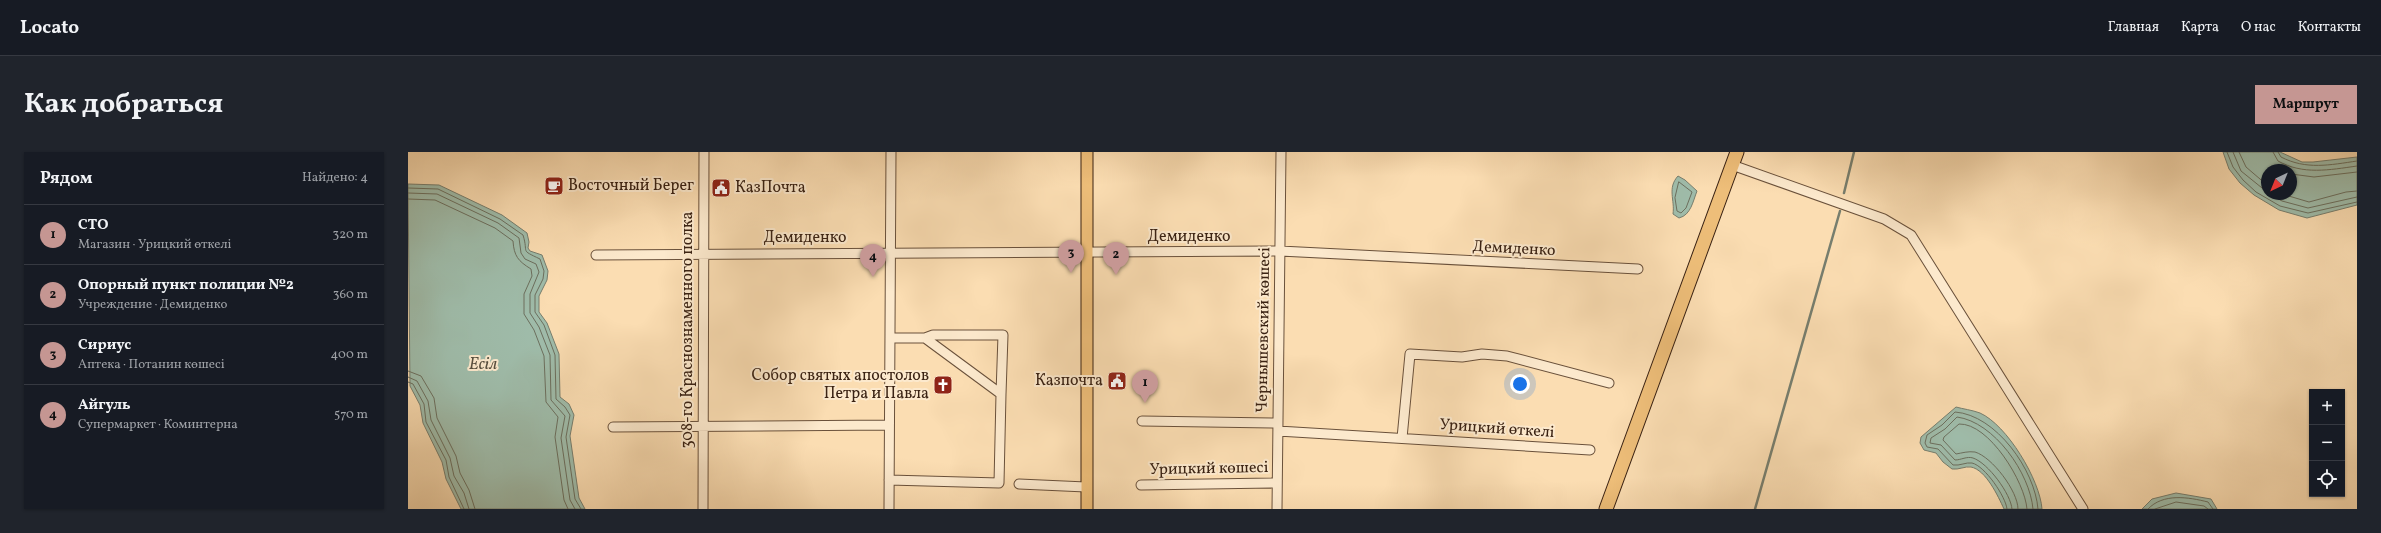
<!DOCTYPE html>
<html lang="ru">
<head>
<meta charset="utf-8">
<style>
	body { margin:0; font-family:Vollkorn,serif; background:#20242c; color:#f1f3f6 }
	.controls { position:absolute; right:12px; bottom:12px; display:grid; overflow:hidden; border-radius:0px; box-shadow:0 1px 3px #0004 }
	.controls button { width:36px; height:36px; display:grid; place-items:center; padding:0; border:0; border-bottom:1px solid #363941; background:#171b24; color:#f1f3f6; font:20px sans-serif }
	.compass { position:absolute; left:1853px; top:12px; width:36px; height:36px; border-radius:50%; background:#171b24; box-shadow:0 1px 3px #0004; rotate:223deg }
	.you { position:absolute; left:1112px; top:232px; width:14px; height:14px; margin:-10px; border:3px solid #fff; border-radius:50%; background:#1a73e8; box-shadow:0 0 0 6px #1a73e833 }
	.badge { display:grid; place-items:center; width:26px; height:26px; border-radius:50%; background:#c59692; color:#111; font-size:13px; font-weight:700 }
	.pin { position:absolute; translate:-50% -33px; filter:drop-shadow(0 1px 2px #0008) }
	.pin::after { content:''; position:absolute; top:21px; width:14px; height:12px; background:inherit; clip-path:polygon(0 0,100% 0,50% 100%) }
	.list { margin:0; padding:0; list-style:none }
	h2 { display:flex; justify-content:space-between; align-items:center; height:52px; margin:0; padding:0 16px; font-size:17px }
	h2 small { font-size:13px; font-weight:400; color:#9ea1a6 }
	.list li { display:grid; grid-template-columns:26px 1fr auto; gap:12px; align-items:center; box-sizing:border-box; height:60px; padding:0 16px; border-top:1px solid #363941 }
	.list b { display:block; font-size:15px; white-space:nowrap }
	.list p { margin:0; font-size:13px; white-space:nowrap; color:#9ea1a6 }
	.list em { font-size:13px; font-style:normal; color:#9ea1a6 }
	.icon { flex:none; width:22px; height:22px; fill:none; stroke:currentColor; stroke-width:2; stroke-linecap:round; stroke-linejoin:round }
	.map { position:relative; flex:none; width:1949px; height:357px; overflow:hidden; border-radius:0px }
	header { display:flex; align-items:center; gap:24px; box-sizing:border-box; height:56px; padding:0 20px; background:#171b24; border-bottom:1px solid #363941 }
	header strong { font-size:19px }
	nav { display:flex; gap:22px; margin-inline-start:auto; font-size:14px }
	.intro { display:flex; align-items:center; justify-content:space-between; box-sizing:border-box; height:96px; padding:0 24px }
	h1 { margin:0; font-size:28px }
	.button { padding:10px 18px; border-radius:0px; background:#c59692; color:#111; font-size:14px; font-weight:700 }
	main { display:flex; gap:24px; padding:0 24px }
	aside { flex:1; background:#171b24; border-radius:0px; box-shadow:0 1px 3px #0004 }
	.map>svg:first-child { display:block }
	.water { fill:#9fbcaa; stroke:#777e6e; fill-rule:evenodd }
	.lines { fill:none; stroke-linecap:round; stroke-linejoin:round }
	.shore { stroke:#6c6f5e; stroke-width:1 }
	.stream { stroke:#777e6e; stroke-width:2.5 }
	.minor-casing { stroke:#6a513b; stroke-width:11 }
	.major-casing { stroke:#3a2213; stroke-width:13 }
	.highway-casing { stroke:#3a2213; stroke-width:15 }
	.minor { stroke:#fce9cd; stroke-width:9 }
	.major { stroke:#eebe79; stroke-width:11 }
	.highway { stroke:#eebe79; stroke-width:13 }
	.labels { text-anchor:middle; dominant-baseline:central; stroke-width:4; stroke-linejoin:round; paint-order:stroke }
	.poi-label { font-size:16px; fill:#3a2213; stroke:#fce9cd; text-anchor:start }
	.street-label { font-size:16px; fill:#3a2213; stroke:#fce9cd }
	.water-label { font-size:17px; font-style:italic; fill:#585040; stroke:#fce9cd }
</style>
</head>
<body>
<header>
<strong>Locato</strong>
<nav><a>Главная</a><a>Карта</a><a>О нас</a><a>Контакты</a></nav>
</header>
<div class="intro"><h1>Как добраться</h1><a class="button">Маршрут</a></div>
<main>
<aside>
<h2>Рядом<small>Найдено: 4</small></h2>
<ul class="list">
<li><span class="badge">1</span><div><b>СТО</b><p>Магазин · Урицкий өткелі</p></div><em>320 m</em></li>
<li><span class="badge">2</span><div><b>Опорный пункт полиции №2</b><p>Учреждение · Демиденко</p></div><em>360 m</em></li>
<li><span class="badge">3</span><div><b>Сириус</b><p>Аптека · Потанин көшесі</p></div><em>400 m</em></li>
<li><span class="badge">4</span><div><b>Айгуль</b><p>Супермаркет · Коминтерна</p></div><em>570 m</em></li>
</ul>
</aside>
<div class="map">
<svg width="1949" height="357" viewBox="0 0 1949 357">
	<rect width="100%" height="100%" fill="#fbddb2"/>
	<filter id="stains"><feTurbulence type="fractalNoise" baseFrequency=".005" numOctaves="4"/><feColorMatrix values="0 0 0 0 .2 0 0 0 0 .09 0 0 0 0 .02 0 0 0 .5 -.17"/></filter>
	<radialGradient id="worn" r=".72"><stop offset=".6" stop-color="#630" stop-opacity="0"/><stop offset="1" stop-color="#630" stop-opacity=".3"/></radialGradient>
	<!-- water -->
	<path class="water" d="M1815 0H1872L1894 10H1905L1949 5V53L1899 66 1871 58 1846 43 1832 31 1821 17ZM1859 18H1883V42H1859Z
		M1270 24 1277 28 1289 39C1285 49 1283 63 1271 66L1265 62C1267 48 1259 36 1270 24Z
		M0 32 31 33 94 63 119 81 121 90 120 96 122 99 134 103 140 119 139 128 131 144V160L139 171 151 202 152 245 161 252 166 263 162 284 171 346 177 357H53L38 327 34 310 15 271 12 253 2 234Z
		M1548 255C1555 257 1564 258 1572 261 1599 273 1632 328 1634 357H1596C1590 344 1578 318 1563 315 1557 314 1551 318 1544 317L1535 310 1528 301 1516 298 1512 291 1513 285Z
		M1768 341 1803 347 1809 357H1734L1744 347Z"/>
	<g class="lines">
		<!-- shore -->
		<path class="shore" d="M1819 0 1825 15 1835 28 1848 40 1872 54 1900 61 1949 50
			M1825 0 1833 19 1859 40
			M1831 0 1838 15 1859 33
			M1865 0 1870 9C1895 23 1921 18 1949 14
			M1870 0 1873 5C1898 18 1922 13 1949 9
			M1883 22 1906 25 1949 20
			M1271 30 1284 40 1278 56 1273 61 1269 59 1267 46Z
			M0 36 30 37 92 67 115 83C121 102 111 97 132 107L136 119 135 127 127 143V160L136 173 147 203 148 247 157 255 162 263 158 285 167 347 173 357
			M0 41 29 42 90 71 111 86 113 101 117 107 128 112 131 120 122 142V161L131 175 142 203 143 248 157 264 153 286 162 348 167 357
			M1862 42 1874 49 1900 56 1949 45
			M1874 42 1901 50 1938 40 1949 39
			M0 47 27 48 87 76 105 89C106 104 110 109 123 117L124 124 116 142V162L126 178 136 204 138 250 150 265 147 285 156 348 160 357
			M0 219 13 224 26 246 29 266 48 304 52 321 61 338 67 357
			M0 225 9 229 20 249 23 268 42 306 46 324 56 341 61 357
			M0 230 5 232 16 252 18 270 38 308 41 325 56 357
			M1599 357C1598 345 1577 314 1564 311 1558 310 1552 314 1545 313L1530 297 1519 295 1517 291 1519 283 1534 273 1547 260C1588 263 1627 318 1630 357
			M1604 357C1603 342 1580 311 1565 306 1559 304 1553 308 1547 308L1533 293 1522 291 1523 286 1537 277 1549 265C1586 270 1622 321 1625 357
			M1610 357C1610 339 1584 305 1567 300 1560 299 1554 301 1548 302L1535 288 1536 285 1551 272C1581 271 1617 330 1619 357
			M1740 357C1755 341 1780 345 1800 350L1805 357
			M1747 357 1768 350 1796 354 1800 357"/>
		<!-- stream -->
		<path class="stream" d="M1436 41 1446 0
			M1347 357 1432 59"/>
		<!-- minor casing -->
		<g class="minor-casing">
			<path id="minor" d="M1324 13 1476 67 1503 83 1675 357
				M188 103 872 99 1230 117
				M517 186 525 183H595L593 242
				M734 269 870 271
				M205 275 481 273
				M870 279 1182 298
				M994 286 1002 202 1054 205 1074 202 1099 204 1201 231
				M481 328 591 331 593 242 517 186H482
				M611 332 678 335
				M733 333 869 331
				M295 357 296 0
				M481 357 483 0
				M869 357 873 0"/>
		</g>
		<!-- major casing -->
		<g class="major-casing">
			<path id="major" d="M679 357V0"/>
		</g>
		<!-- highway casing -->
		<g class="highway-casing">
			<path id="highway" d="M1198 357 1329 0"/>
		</g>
		<!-- minor -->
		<use href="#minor" class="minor"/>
		<!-- major -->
		<use href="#major" class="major"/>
		<!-- highway -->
		<use href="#highway" class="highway"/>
	</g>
	<!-- icons -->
	<defs>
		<g id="cafe-square" transform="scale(1)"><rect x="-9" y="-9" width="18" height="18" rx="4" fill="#8f2418" stroke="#fce9cd"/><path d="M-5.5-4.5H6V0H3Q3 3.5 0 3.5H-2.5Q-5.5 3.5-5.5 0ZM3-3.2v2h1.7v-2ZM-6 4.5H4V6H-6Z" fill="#fff"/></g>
		<g id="civic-square" transform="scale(1)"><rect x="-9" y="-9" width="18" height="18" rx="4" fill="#8f2418" stroke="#fce9cd"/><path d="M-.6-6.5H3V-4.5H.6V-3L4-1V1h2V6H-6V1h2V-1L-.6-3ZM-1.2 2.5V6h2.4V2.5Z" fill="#fff"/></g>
		<g id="church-square" transform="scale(1)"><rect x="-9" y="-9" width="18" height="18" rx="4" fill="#8f2418" stroke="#fce9cd"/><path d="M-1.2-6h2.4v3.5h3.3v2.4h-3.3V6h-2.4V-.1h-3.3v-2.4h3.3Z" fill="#fff"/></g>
	</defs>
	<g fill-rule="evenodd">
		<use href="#cafe-square" x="146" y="34"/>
		<use href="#civic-square" x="313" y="36"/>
		<use href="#civic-square" x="709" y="229"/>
		<use href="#church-square" x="535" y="233"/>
	</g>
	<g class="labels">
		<!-- poi labels -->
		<g class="poi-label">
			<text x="160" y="34">Восточный Берег</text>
			<text x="327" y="36">КазПочта</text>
			<text x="521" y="224" text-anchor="end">Собор святых апостолов<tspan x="521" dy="18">Петра и Павла</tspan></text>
			<text x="695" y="229" text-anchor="end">Казпочта</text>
		</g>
		<!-- street labels -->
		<g class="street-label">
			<text x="781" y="85">Демиденко</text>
			<text x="397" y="86">Демиденко</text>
			<text transform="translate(1106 97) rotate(3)">Демиденко</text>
			<text transform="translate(280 178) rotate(-90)">308-го Краснознаменного полка</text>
			<text transform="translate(856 178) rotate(-89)">Чернышевский көшесі</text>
			<text transform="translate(1089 277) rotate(4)">Урицкий өткелі</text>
			<text transform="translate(801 317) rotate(-1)">Урицкий көшесі</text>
		</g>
		<!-- water labels -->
		<g class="water-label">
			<text x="75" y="212">Есіл</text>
		</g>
	</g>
	<rect width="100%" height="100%" filter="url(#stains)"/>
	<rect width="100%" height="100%" fill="url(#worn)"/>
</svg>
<div class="controls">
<button>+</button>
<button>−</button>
<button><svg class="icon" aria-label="locate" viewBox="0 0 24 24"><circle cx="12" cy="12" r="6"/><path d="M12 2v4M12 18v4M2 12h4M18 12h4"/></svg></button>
</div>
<svg class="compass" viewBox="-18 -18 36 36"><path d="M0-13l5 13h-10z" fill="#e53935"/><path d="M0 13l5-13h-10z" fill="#9ea1a6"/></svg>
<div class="you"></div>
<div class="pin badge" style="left:737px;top:251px">1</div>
<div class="pin badge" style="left:708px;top:123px">2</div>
<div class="pin badge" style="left:663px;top:121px">3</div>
<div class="pin badge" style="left:465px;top:125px">4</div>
</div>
</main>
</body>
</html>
